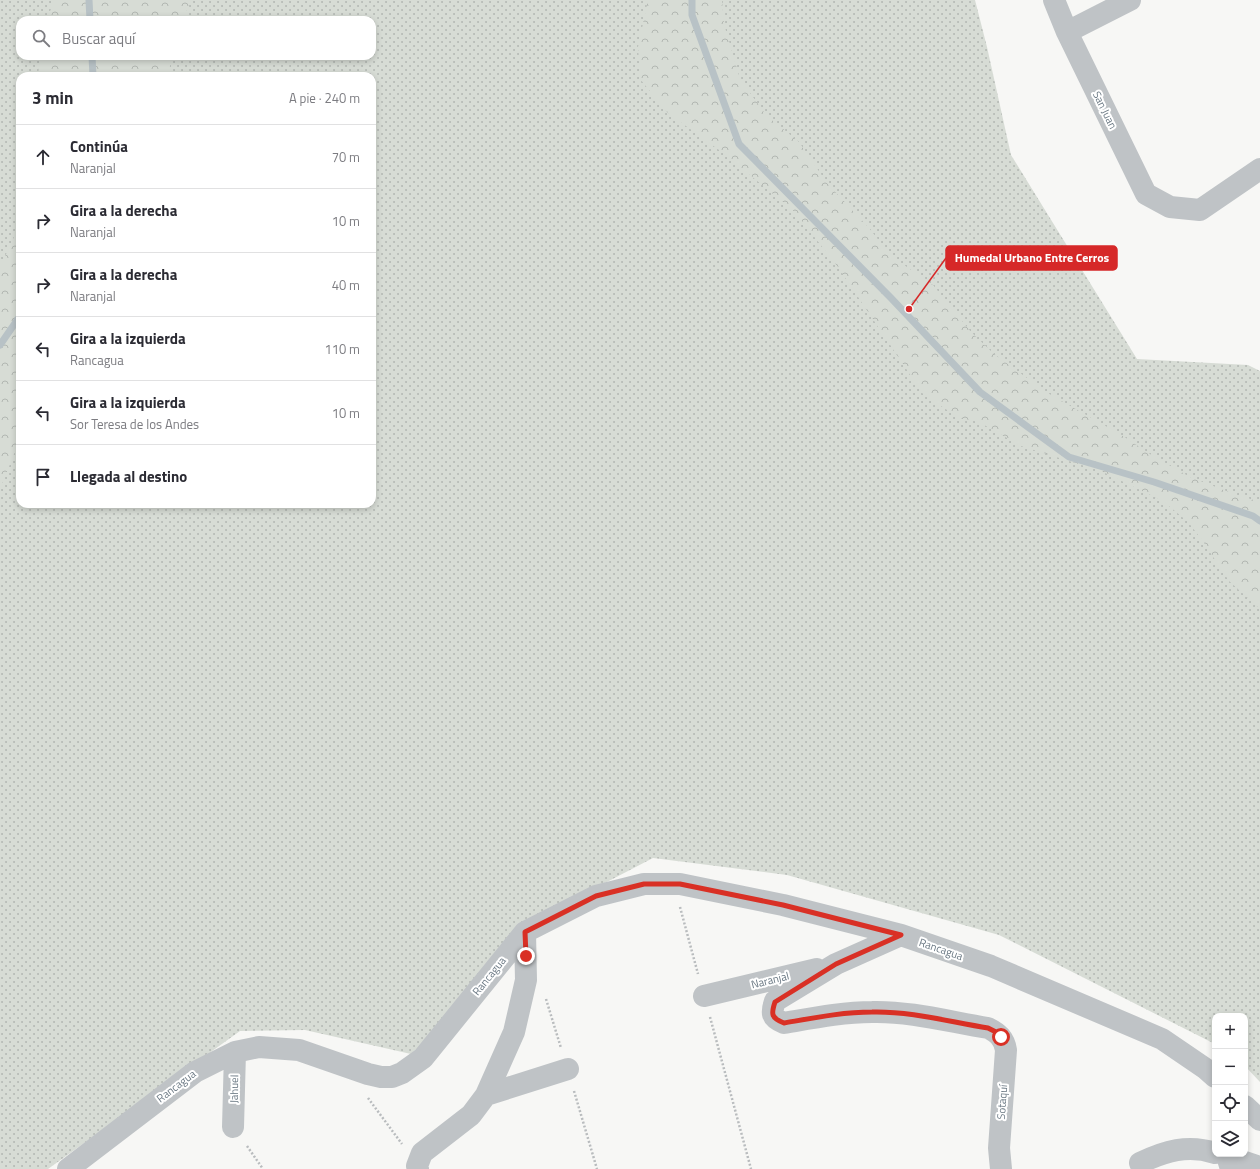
<!DOCTYPE html>
<html lang="es">
<head>
<meta charset="utf-8">
<style>
	body { margin:0; font-family:"Titillium Web",sans-serif; background:#f7f7f7; color:#2b2b33 }
	.controls { position:absolute; right:12px; bottom:12px; display:grid; overflow:hidden; border-radius:8px; box-shadow:0 2px 6px #0003 }
	.controls button { width:36px; height:36px; display:grid; place-items:center; padding:0; border:0; border-bottom:1px solid #e1e1e2; background:#fff; color:#2b2b33; font:20px sans-serif }
	.stop { position:absolute; width:12px; height:12px; margin:-9px; border:3px solid #d93025; border-radius:50%; background:#fff }
	.stop.end { background:#d93025; border-color:#fff; box-shadow:0 1px 4px #0008 }
	.list { margin:0; padding:0; list-style:none }
	h2 { display:flex; justify-content:space-between; align-items:center; height:52px; margin:0; padding:0 16px; font-size:17px }
	h2 small { font-size:13px; font-weight:400; color:#7c7c81 }
	.list li { display:grid; grid-template-columns:26px 1fr auto; gap:12px; align-items:center; box-sizing:border-box; height:64px; padding:0 16px; border-top:1px solid #e1e1e2 }
	.list b { display:block; font-size:15px; white-space:nowrap }
	.list p { margin:0; font-size:13px; white-space:nowrap; color:#7c7c81 }
	.list em { font-size:13px; font-style:normal; color:#7c7c81 }
	.icon { flex:none; width:22px; height:22px; fill:none; stroke:currentColor; stroke-width:2; stroke-linecap:round; stroke-linejoin:round }
	.map { position:relative; flex:none; width:1260px; height:1169px; overflow:hidden }
	.search { position:absolute; background:#fff; box-shadow:0 2px 6px #0003; left:16px; top:16px; width:360px; height:44px; display:flex; align-items:center; gap:10px; box-sizing:border-box; padding:0 14px; border-radius:12px; color:#7c7c81; font-size:15px }
	.panel { position:absolute; background:#fff; box-shadow:0 2px 6px #0003; left:16px; top:72px; width:360px; height:436px; border-radius:12px }
	.map>svg:first-child { display:block }
	.grass { fill:url(#grass-dots); fill-rule:evenodd }
	.park { fill:url(#park-crowns) }
	.lines { fill:none; stroke-linecap:round; stroke-linejoin:round }
	.stream { stroke:#b8c2c6; stroke-width:7 }
	.path { stroke:#b9bcbe; stroke-width:2.5; stroke-dasharray:2 2; stroke-linecap:butt }
	.minor { stroke:#bfc3c6; stroke-width:22 }
	.route { stroke:#d93025; stroke-width:5 }
	.labels { text-anchor:middle; dominant-baseline:central; stroke-width:4; stroke-linejoin:round; paint-order:stroke }
	.street-label { font-size:11px; fill:#6a7883; stroke:#fff }
	.leader { fill:none; stroke:#d62828; stroke-width:1.5 }
	.callout-dot { fill:#d62828; stroke:#fff; stroke-width:1.5 }
	.callout { fill:#d62828; stroke:#d62828; stroke-width:1.5 }
	.callout-label { font-size:12px; text-anchor:middle; font-weight:bold; fill:#fff }
</style>
</head>
<body>
<div class="map">
<svg width="1260" height="1169" viewBox="0 0 1260 1169">
	<defs>
		<pattern id="grass-dots" width="8" height="8" patternUnits="userSpaceOnUse"><rect width="8" height="8" fill="#d7dcd5"/><path d="M2 2h.1M6 6h.1" fill="none" stroke="#b2b7b2" stroke-width="1.8" stroke-linecap="round"/></pattern>
		<pattern id="park-crowns" width="20" height="18" patternUnits="userSpaceOnUse"><rect width="20" height="18" fill="#d7dcd5"/><path d="M2 6a3 3 0 1 1 6 0M12 15a3 3 0 1 1 6 0" fill="none" stroke="#b2b7b2"/></pattern>
	</defs>
	<rect width="100%" height="100%" fill="#f7f7f5"/>
	<!-- grass -->
	<path class="grass" d="M0 0H975L987 47 1011 155 1137 359 1248 365 1260 371V1082L1245 1066V1016H1215V1044L999 935 787 875 653 858 528 923 440 1028 411 1054 305 1030 240 1031 48 1169H0ZM20 20H372V56H20ZM20 76H372V504H20Z"/>
	<!-- park -->
	<path class="park" d="M54 0H191L183 20H47Z
		M648 0H722L724 24 740 79 766 115 799 142 827 183 869 228 891 256 933 285 971 332 993 353 1046 392 1123 436 1153 456 1190 477 1234 494 1260 502V609L1229 581 1202 540 1188 522 1163 501 1101 471 1021 446 979 422 959 418 923 394 838 267 794 211 719 150 668 113 640 79 638 47Z
		M40 56H172L168 76H38Z
		M20 219V439L0 489V267L16 233Z"/>
	<g class="lines">
		<!-- stream -->
		<path class="stream" d="M89 0 90 20
			M692 0V15L739 144 891 298 980 392 1069 457 1154 482 1253 516 1260 521
			M92 56 93 76
			M0 345 20 316"/>
		<!-- path -->
		<path class="path" d="M680 907 698 974
			M546 999 561 1048
			M710 1017 751 1169
			M574 1091 597 1169
			M368 1098 402 1144
			M247 1146 263 1169"/>
		<!-- minor -->
		<path class="minor" d="M1054 0 1067 32 1146 194 1170 207 1200 210 1260 169
			M1067 32 1130 0
			M901 935 836 964 775 1001C771 1013 771 1018 784 1023 813 1018 843 1012 872 1012 911 1011 950 1022 988 1028 998 1033 1004 1038 1006 1050L999 1148 1001 1169
			M704 996 817 969
			M486 1095 568 1069
			M1245 1106 1260 1120
			M233 1127 235 1052
			M1140 1163C1165 1151 1188 1144 1215 1153
			M68 1169 195 1072 235 1052 259 1047 299 1050 368 1074 381 1077H392L402 1073 423 1058 525 932 596 896 644 884H680L783 905 901 935 991 966 1162 1039 1206 1069 1215 1077
			M418 1169 417 1166 422 1153 471 1115 486 1095 514 1032 526 980 525 932
			M1231 1169 1227 1156 1260 1167"/>
	</g>
	<g class="lines">
		<!-- route -->
		<path class="route" d="M526 956 525 932 596 896 644 884H680L783 905 901 935 836 964 775 1002C771 1014 771 1018 784 1023 813 1018 843 1012 872 1012 911 1011 950 1022 988 1028L996 1032 1001 1037"/>
	</g>
	<g class="labels">
		<!-- street labels -->
		<g class="street-label">
			<text transform="translate(1105 110) rotate(64)">San Juan</text>
			<text transform="translate(941 949) rotate(19)">Rancagua</text>
			<text transform="translate(489 976) rotate(-51)">Rancagua</text>
			<text transform="translate(770 980) rotate(-14)">Naranjal</text>
			<text transform="translate(176 1086) rotate(-37)">Rancagua</text>
			<text transform="translate(234 1089) rotate(-89)">Jahuel</text>
			<text transform="translate(1002 1102) rotate(-86)">Sotaquí</text>
		</g>
	</g>
	<!-- callouts -->
	<path class="leader" d="M909 309L946 258"/>
	<circle class="callout-dot" cx="909" cy="309" r="4"/>
	<rect class="callout" x="946" y="246" width="171" height="24" rx="4"/>
	<g class="callout-label">
		<text x="1032" y="262">Humedal Urbano Entre Cerros</text>
	</g>
</svg>
<div class="controls">
<button>+</button>
<button>−</button>
<button><svg class="icon" aria-label="locate" viewBox="0 0 24 24"><circle cx="12" cy="12" r="6"/><path d="M12 2v4M12 18v4M2 12h4M18 12h4"/></svg></button>
<button><svg class="icon" aria-label="layers" viewBox="0 0 24 24"><path d="M12 4l9 5-9 5-9-5zM3 14l9 5 9-5"/></svg></button>
</div>
<div class="stop" style="left:1001px;top:1037px"></div>
<div class="stop end" style="left:526px;top:956px"></div>
<div class="search"><svg class="icon" aria-label="search" viewBox="0 0 24 24"><circle cx="10" cy="10" r="6"/><path d="M15 15l6 6"/></svg>Buscar aquí</div>
<section class="panel">
<h2>3 min<small>A pie · 240 m</small></h2>
<ul class="list">
<li><svg class="icon" aria-label="ahead" viewBox="0 0 24 24"><path d="M12 20V5M6 11l6-6 6 6"/></svg><div><b>Continúa</b><p>Naranjal</p></div><em>70 m</em></li>
<li><svg class="icon" aria-label="right" viewBox="0 0 24 24"><path d="M7 20v-9h11M14 6l5 5-5 5"/></svg><div><b>Gira a la derecha</b><p>Naranjal</p></div><em>10 m</em></li>
<li><svg class="icon" aria-label="right" viewBox="0 0 24 24"><path d="M7 20v-9h11M14 6l5 5-5 5"/></svg><div><b>Gira a la derecha</b><p>Naranjal</p></div><em>40 m</em></li>
<li><svg class="icon" aria-label="left" viewBox="0 0 24 24"><path d="M17 20v-9H6M10 6l-5 5 5 5"/></svg><div><b>Gira a la izquierda</b><p>Rancagua</p></div><em>110 m</em></li>
<li><svg class="icon" aria-label="left" viewBox="0 0 24 24"><path d="M17 20v-9H6M10 6l-5 5 5 5"/></svg><div><b>Gira a la izquierda</b><p>Sor Teresa de los Andes</p></div><em>10 m</em></li>
<li><svg class="icon" aria-label="arrive" viewBox="0 0 24 24"><path d="M6 21V4h12l-3 4 3 4H6"/></svg><div><b>Llegada al destino</b></div></li>
</ul>
</section>
</div>
</body>
</html>
